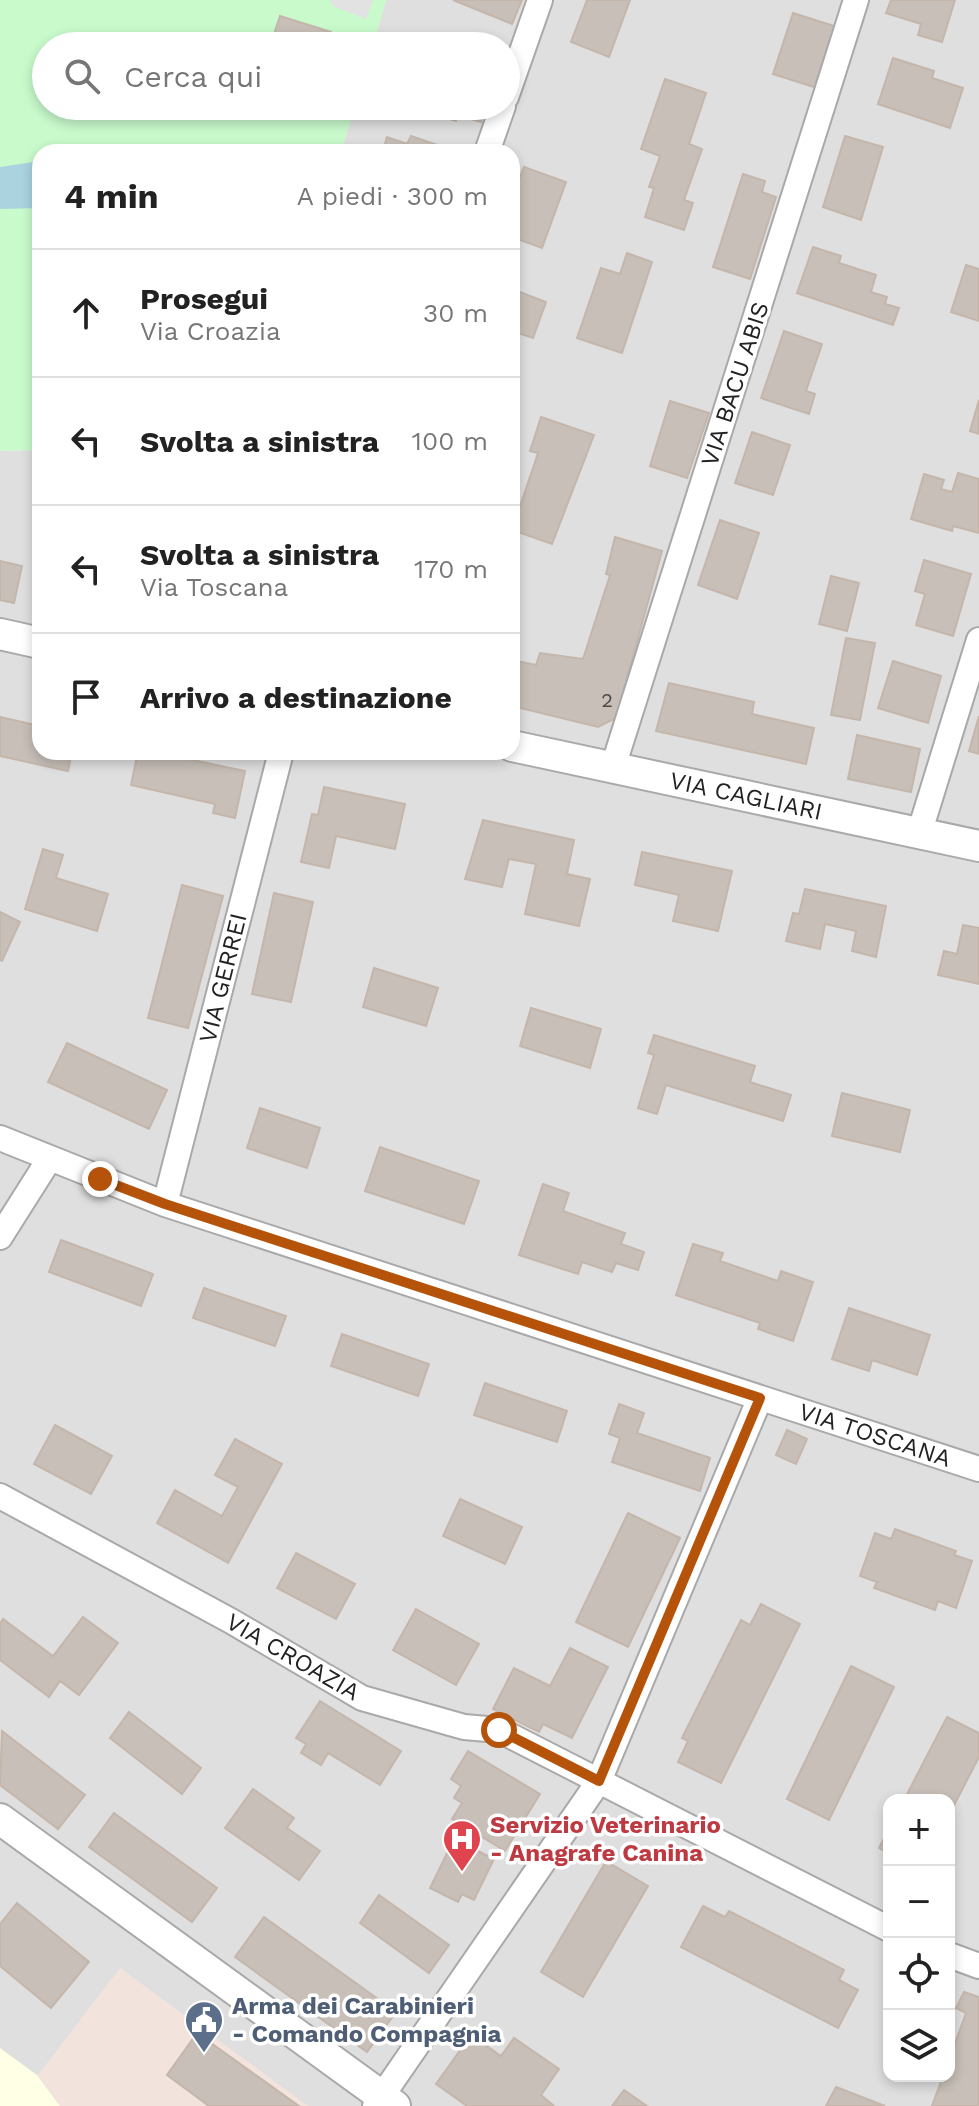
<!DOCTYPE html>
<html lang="it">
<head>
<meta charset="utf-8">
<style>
	body { margin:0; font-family:"Work Sans",sans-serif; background:#f2f2f2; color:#222 }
	.controls { position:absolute; right:24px; bottom:24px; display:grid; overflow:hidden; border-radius:16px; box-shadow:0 4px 12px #0003 }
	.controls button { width:72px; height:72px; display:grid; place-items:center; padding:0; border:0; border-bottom:2px solid #e0e0e0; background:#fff; color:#222; font:40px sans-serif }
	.stop { position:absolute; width:24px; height:24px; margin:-18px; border:6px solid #b45309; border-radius:50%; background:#fff }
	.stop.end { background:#b45309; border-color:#fff; box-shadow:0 2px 8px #0008 }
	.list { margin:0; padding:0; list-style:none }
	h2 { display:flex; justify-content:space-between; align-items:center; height:104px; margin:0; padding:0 32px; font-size:34px }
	h2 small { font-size:26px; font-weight:400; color:#767676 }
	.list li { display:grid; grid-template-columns:52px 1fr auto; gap:24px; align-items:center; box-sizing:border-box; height:128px; padding:0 32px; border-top:2px solid #e0e0e0 }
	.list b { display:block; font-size:30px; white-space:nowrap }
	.list p { margin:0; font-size:26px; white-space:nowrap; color:#767676 }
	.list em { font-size:26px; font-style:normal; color:#767676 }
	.icon { flex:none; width:44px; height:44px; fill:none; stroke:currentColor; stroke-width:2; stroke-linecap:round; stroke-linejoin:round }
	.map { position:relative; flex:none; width:979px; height:2106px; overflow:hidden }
	.search { position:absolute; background:#fff; box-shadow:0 4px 12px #0003; left:32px; top:32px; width:488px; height:88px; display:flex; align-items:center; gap:20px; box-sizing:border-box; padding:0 28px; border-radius:44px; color:#767676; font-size:30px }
	.panel { position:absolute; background:#fff; box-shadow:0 4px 12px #0003; left:32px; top:144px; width:488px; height:616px; border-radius:24px }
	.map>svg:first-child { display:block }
	.residential { fill:#e0dfdf; fill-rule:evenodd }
	.education { fill:#ffffe5 }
	.military { fill:#f3e3dd }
	.park { fill:#c8facc }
	.parking { fill:#e2e2e2 }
	.water { fill:#aad3df }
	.building { fill:#c7bfb8; stroke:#c4b6ab; stroke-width:2 }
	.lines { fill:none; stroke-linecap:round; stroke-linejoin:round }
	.minor-casing { stroke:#a9a9a9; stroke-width:28 }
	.tertiary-casing { stroke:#a9a9a9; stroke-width:34 }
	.minor { stroke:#fff; stroke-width:24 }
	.tertiary { stroke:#fff; stroke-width:30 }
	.route { stroke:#b45309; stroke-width:10 }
	.labels { text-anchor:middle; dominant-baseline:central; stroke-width:7; stroke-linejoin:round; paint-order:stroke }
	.number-label { font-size:20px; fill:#4b4948 }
	.street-label { font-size:24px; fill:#222; stroke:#fff }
	.health-label { font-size:24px; font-weight:bold; fill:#be3a42; stroke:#fff; text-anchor:start }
	.service-label { font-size:24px; font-weight:bold; fill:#4e5e75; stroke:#fff; text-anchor:start }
</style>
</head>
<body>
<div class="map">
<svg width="979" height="2106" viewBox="0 0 979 2106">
	<rect width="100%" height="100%" fill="#f2efe9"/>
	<!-- residential -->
	<path class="residential" d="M386 0H979V2106H0V451L40 450V752H512V152H341L355 106H506V46H373ZM889 1800H949V2076H889Z"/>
	<!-- education -->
	<path class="education" d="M0 2048 37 2075 60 2106H0Z"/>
	<!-- military -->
	<path class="military" d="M120 1968 308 2106H60L38 2075Z"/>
	<!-- park -->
	<path class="park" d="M0 0H386L373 46H46V106H355L341 152H40V450L0 451Z"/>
	<!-- parking -->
	<path class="parking" d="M330 0H373L366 19 333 6Z"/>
	<!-- water -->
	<path class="water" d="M40 161V208L0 209V167Z"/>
	<!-- building -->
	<path class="building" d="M453 0H522L512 24Z
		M587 0H630L609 57 571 42Z
		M891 0H955L942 42 918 35 921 24 886 13Z
		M793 13 837 27 817 88 773 74Z
		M280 16 331 32 326 46H270Z
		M459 36 479 43 478 46H456Z
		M893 58 934 71 932 78 963 88 950 128 878 104Z
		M665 79 706 93 689 144 702 149 684 200 693 203 684 230 645 217 654 188 649 187 660 156 641 149Z
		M433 106H486L481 122 458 115 456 121 431 113Z
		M411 136 458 152H392L384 147 387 137 407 144Z
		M845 136 883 147 861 220 823 207Z
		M524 167 566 182 542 248 512 237V198Z
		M743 174 765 181 762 192 776 197 750 279 713 267Z
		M813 247 841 256 839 263 876 275 871 292 887 297 885 304 899 308 893 325 797 293Z
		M627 253 652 262 622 353 577 338 601 268 620 274Z
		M966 265 979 269V321L951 312Z
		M512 289 546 302 533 338 512 331Z
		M784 331 822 344 806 391 815 394 809 414 761 398Z
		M979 400V434L970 431Z
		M670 401 709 413 687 478 650 466Z
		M541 417 594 435 552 544 512 530 538 453 530 451Z
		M752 432 790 445 773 495 735 483Z
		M958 473 979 479V533L953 526 952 531 911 519 924 474 944 480 941 489 952 492Z
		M720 520 759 533 737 599 698 585Z
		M615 537 662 551 616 718 598 727 512 706V660L536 665 540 653 583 659 610 575 606 574Z
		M924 560 971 574 953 636 916 625 925 594 915 591Z
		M0 561 22 566 14 603 0 600Z
		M831 576 859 583 847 631 819 624Z
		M846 638 875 643 860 720 831 715Z
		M893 661 941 676 928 723 878 708Z
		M669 683 754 702 752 714 814 728 806 764 656 731Z
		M979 716V754L969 751Z
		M0 717 40 726V752H72L68 771 0 756Z
		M857 735 920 749 911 792 848 779Z
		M138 752H155L245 771 235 818 213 813 215 804 131 785Z
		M324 787 405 804 395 849 336 836 329 868 301 862 312 814 318 815Z
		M483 820 574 840 567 874 590 879 579 926 525 914 536 864 509 859 502 887 465 879Z
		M43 849 63 855 56 878 108 894 97 931 25 909Z
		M642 852 732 871 718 931 673 921 679 895 635 885Z
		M182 885 223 896 188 1028 148 1018Z
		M805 889 886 906 876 957 852 951 856 931 825 924 820 949 786 941 793 913 799 914Z
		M274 893 313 902 291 1002 252 994Z
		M0 912 20 922 2 961 0 960Z
		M963 925 979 928V984L938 975 944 951 957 954Z
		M374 968 438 988 426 1026 363 1007Z
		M531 1008 601 1029 590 1068 520 1046Z
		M654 1035 755 1066 750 1082 791 1095 783 1121 666 1085 657 1114 638 1108 654 1055 648 1053Z
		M67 1043 167 1090 149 1129 48 1082Z
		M842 1093 910 1110 900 1152 832 1136Z
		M260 1108 320 1128 307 1168 247 1148Z
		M380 1147 479 1181 464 1224 365 1191Z
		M543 1184 569 1193 563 1211 625 1233 621 1244 644 1252 638 1270 616 1263 612 1272 582 1262 578 1274 519 1255Z
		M61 1240 153 1274 141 1306 49 1272Z
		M693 1244 723 1253 720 1261 778 1281 781 1271 813 1282 793 1341 758 1329 760 1323 676 1295Z
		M204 1288 286 1316 275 1346 193 1318Z
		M849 1308 930 1335 917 1375 872 1360 869 1371 832 1359Z
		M342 1334 429 1364 418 1396 331 1366Z
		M485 1383 567 1411 557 1442 474 1415Z
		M619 1404 644 1413 637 1433 710 1458 700 1491 612 1462 620 1438 609 1434Z
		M55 1425 112 1456 91 1494 34 1464Z
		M787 1430 807 1439 796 1464 776 1455Z
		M235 1439 282 1464 228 1563 157 1523 175 1490 222 1516 238 1487 215 1475Z
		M460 1499 522 1527 505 1564 443 1536Z
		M628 1513 680 1538 628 1647 576 1622Z
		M895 1529 956 1551 954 1555 972 1561 956 1608 938 1601 935 1610 874 1588 877 1582 860 1576 875 1533 891 1539Z
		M296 1553 355 1584 336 1619 277 1588Z
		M761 1604 800 1624 721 1783 678 1762 688 1741 682 1738 741 1620 750 1625Z
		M416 1609 479 1644 456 1685 393 1650Z
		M83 1617 118 1643 79 1695 60 1681 49 1697 0 1660V1624L3 1619 53 1656Z
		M570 1648 608 1667 572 1738 543 1724 539 1732 493 1709 514 1668 550 1686Z
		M851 1666 894 1687 829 1820 787 1799Z
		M320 1701 401 1751 380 1785 328 1753 321 1765 301 1753 306 1744 296 1738Z
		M129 1712 201 1768 182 1794 110 1738Z
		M947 1717 979 1733V1757L949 1815V1800H904Z
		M2 1731 85 1795 58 1829 0 1785Z
		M468 1751 540 1794 505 1851 452 1819 462 1803 454 1798 461 1786 451 1779Z
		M253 1789 294 1818 287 1828 320 1851 299 1880 225 1828Z
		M114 1813 217 1888 192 1922 89 1847Z
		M889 1829V1854L879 1848Z
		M454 1839 494 1859 474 1900 462 1894 458 1902 430 1888Z
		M606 1861 648 1886 583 1997 541 1972Z
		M379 1895 449 1945 429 1973 360 1923Z
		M17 1903 89 1962 51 2008 0 1966V1924Z
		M703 1906 725 1917 729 1911 844 1970 839 1980 858 1990 838 2028 681 1947Z
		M264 1917 396 2012 367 2052 235 1957Z
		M964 1992 979 1997V2106H932L943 2076H949V2060L966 2013 956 2008Z
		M197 2033 299 2106H209L167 2075Z
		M471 2035 501 2056 514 2038 559 2069 541 2095 554 2106H467L436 2084Z
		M836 2087 885 2106H826Z
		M624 2090 647 2106H612Z"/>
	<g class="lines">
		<!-- minor casing -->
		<g class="minor-casing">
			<path id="minor" d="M506 97 540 0
				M487 152 503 106
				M613 767 856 0
				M919 834 979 640
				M0 1138 165 1204 979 1469
				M165 1204 281 752
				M0 1237 50 1158
				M0 1496 231 1621 362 1698 464 1727 499 1730 889 1929
				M949 1955 979 1966
				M375 2106 599 1781 760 1398"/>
		</g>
		<!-- tertiary casing -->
		<g class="tertiary-casing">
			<path id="tertiary" d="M0 634 40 643
				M512 746 979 846
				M0 1819 395 2106"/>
		</g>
		<!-- minor -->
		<use href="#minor" class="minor"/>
		<!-- tertiary -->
		<use href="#tertiary" class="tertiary"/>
	</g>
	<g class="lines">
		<!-- route -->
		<path class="route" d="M100 1179 165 1204 760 1398 599 1781 499 1730"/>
	</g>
	<!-- icons -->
	<defs>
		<g id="hospital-pin" transform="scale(2)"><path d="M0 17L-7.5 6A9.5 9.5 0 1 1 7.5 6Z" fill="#e0444e" stroke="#fff"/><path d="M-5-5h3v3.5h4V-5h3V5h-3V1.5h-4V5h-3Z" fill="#fff"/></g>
		<g id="civic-pin" transform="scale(2)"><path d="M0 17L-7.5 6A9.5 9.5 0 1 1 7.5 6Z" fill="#5c6f8a" stroke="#fff"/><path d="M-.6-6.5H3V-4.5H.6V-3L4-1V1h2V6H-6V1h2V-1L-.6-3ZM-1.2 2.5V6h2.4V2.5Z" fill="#fff"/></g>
	</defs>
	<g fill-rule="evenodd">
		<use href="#hospital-pin" x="462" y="1839"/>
		<use href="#civic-pin" x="204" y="2020"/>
	</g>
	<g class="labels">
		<!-- number labels -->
		<g class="number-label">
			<text x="607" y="700">2</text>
		</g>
		<!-- street labels -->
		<g class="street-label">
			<text transform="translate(735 384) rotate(-72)">VIA BACU ABIS</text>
			<text transform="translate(746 796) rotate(12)">VIA CAGLIARI</text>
			<text transform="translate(223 978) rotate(-76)">VIA GERREI</text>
			<text transform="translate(875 1435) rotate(18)">VIA TOSCANA</text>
			<text transform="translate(293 1657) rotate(30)">VIA CROAZIA</text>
		</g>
		<!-- health labels -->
		<g class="health-label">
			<text x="490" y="1825">Servizio Veterinario<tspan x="490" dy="28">- Anagrafe Canina</tspan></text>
		</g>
		<!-- service labels -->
		<g class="service-label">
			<text x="232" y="2006">Arma dei Carabinieri<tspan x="232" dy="28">- Comando Compagnia</tspan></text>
		</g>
	</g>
</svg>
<div class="controls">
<button>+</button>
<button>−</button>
<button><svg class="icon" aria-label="locate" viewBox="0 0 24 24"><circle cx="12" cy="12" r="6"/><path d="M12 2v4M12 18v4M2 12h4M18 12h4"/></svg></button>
<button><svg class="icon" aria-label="layers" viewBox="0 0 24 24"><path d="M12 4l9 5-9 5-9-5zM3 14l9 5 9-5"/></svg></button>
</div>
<div class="stop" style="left:499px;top:1730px"></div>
<div class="stop end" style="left:100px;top:1179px"></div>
<div class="search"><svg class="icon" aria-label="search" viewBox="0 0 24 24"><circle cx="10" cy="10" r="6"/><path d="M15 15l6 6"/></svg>Cerca qui</div>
<section class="panel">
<h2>4 min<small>A piedi · 300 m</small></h2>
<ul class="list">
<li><svg class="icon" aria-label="ahead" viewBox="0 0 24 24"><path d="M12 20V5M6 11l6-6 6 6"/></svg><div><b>Prosegui</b><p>Via Croazia</p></div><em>30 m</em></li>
<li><svg class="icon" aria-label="left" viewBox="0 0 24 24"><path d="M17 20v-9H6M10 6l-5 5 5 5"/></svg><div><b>Svolta a sinistra</b></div><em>100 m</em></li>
<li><svg class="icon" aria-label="left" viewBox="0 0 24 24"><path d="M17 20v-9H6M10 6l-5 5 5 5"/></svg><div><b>Svolta a sinistra</b><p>Via Toscana</p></div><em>170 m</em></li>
<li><svg class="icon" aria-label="arrive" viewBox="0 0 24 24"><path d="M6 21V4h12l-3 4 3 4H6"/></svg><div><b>Arrivo a destinazione</b></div></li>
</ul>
</section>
</div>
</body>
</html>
